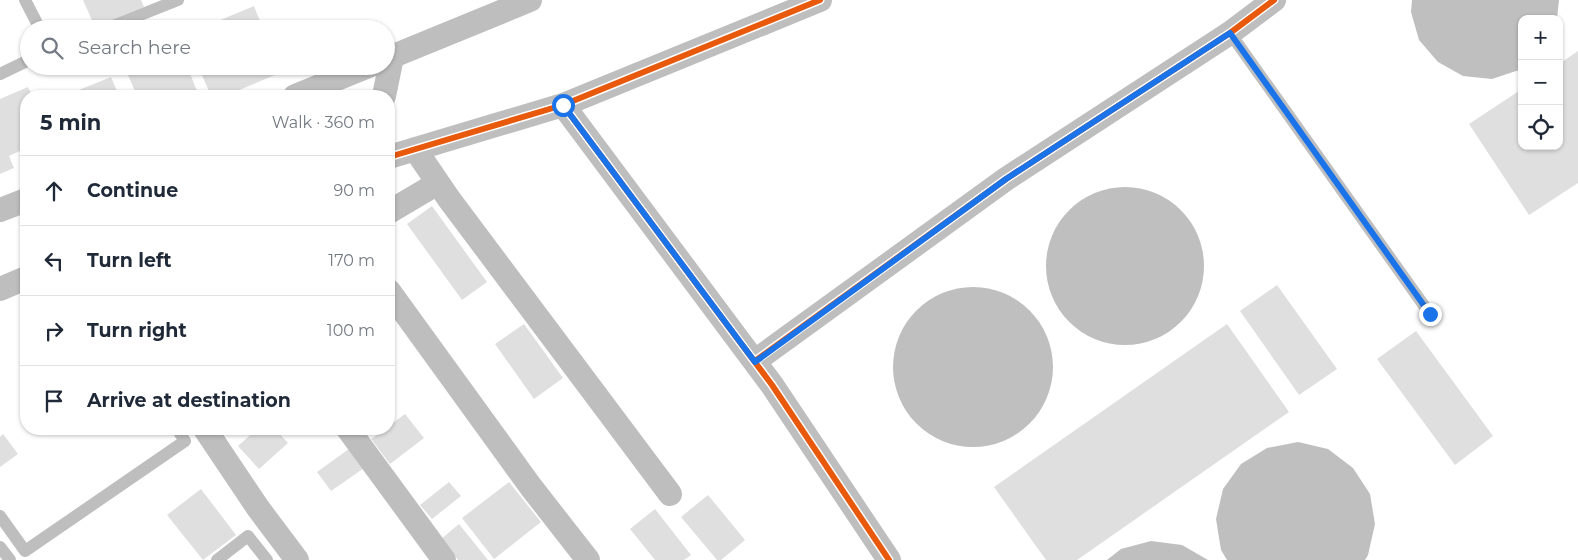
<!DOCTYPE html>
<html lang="en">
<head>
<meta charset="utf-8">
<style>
	body { margin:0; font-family:Montserrat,sans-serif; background:#f2f2f3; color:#1f2937 }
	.controls { position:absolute; right:15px; top:15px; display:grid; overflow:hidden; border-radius:10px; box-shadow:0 1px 4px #0004 }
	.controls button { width:45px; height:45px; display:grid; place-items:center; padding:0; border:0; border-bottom:1px solid #e0e1e3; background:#fff; color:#1f2937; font:25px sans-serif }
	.stop { position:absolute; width:15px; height:15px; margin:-11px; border:4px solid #1a73e8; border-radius:50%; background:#fff }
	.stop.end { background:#1a73e8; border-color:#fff; box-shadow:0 1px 5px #0008 }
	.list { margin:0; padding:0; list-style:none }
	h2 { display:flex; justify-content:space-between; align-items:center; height:65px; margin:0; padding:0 20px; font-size:21px }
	h2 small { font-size:16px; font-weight:400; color:#747a83 }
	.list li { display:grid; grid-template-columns:32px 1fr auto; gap:15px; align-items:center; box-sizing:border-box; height:70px; padding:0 20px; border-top:1px solid #e0e1e3 }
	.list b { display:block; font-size:19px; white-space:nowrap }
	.list em { font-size:16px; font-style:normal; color:#747a83 }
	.icon { flex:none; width:28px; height:28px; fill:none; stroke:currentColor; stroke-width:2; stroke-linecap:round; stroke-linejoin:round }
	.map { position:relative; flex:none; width:1578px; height:560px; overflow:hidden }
	.search { position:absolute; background:#fff; box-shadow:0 1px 4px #0004; left:20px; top:20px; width:375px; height:55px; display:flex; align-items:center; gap:12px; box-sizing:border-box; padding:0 18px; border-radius:28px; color:#747a83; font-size:19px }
	.panel { position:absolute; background:#fff; box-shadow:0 1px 4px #0004; left:20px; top:90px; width:375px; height:345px; border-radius:20px }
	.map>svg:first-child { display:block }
	.water { fill:#bfbfbf }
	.building { fill:#dfdfdf }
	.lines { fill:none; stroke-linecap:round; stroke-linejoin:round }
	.service { stroke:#bebebe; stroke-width:12 }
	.minor { stroke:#bebebe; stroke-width:24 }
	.cycleway-casing { stroke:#fff; stroke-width:9 }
	.cycleway { stroke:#e8590c; stroke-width:6 }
	.route { stroke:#1a73e8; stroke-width:6 }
</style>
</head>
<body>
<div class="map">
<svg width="1578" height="560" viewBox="0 0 1578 560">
	<rect width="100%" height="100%" fill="#fff"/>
	<!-- water -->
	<path class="water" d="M1412 0H1559L1557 19H1522V69L1492 79 1463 76 1438 62 1419 40 1411 12Z
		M1046 266a79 79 0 1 1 158 0a79 79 0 1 1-158 0Z
		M893 367a80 80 0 1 1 160 0a80 80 0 1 1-160 0Z
		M1298 442 1328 449 1353 468 1370 494 1375 524 1368 555 1365 560H1227L1221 550 1216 519 1223 489 1241 464 1267 448Z
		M1151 541 1182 545 1208 560H1107L1121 549Z"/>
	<!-- building -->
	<path class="building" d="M83 0H141L144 7 95 27Z
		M254 6 263 29H199Z
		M1578 51V183L1529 215 1469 124 1522 89V146H1559V64Z
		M128 66H187L199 96H137L125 68Z
		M198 66H279L282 72 225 96H211Z
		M111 77 119 96H64Z
		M28 87 32 96H26V160L22 150 9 156 14 168 0 174V99Z
		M432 206 487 282 462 300 407 224Z
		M1277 285 1337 369 1299 395 1240 311Z
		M524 324 563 378 534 399 495 344Z
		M1227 324 1289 412 1077 560H1046L994 487Z
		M1416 331 1493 436 1455 465 1377 359Z
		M405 414 424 438 390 464 371 439 385 429H389V426Z
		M257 429H275L288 443 259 469 238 446Z
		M3 434 18 454 0 467V437Z
		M353 446 367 466 331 491 317 472Z
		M449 482 461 496 432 519 420 505Z
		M509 482 541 522 494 559 462 518Z
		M201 489 236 535 203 560 167 515Z
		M708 495 745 540 721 560H717L681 517Z
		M655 509 691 555 684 560H655L630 529Z
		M459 524 488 560H458L441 539Z"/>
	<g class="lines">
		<!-- service -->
		<path class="service" d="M25 0 40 29
			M105 29 178 0
			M1230 33 1430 314
			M0 74 29 60
			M0 516 25 551 185 441 177 429
			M0 547 10 560
			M217 560 248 536 267 560"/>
		<!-- minor -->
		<path class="minor" d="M386 59 530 0
			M295 96 369 66
			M384 96 392 57
			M563 105 772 385 889 560
			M415 149 449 199 670 494
			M389 157 563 105 820 0
			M0 210 26 200
			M389 212 438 183
			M0 289 26 278
			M389 291 531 487 588 560
			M755 361 1006 179 1230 33 1274 0
			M205 429 258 508 297 560
			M348 429 444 560"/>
		<!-- cycleway casing -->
		<g class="cycleway-casing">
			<path id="cycleway" d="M563 105 772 385 889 560
				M389 157 563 105 820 0
				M755 361 1006 179 1230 33 1274 0"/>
		</g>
		<!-- cycleway -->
		<use href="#cycleway" class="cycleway"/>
	</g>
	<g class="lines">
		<!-- route -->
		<path class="route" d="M563 105 755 362 1006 179 1230 33 1430 314"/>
	</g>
</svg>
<div class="controls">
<button>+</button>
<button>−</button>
<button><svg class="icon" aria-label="locate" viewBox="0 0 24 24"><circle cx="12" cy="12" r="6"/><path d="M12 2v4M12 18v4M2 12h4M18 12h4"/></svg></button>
</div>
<div class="stop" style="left:563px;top:105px"></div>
<div class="stop end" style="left:1430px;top:314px"></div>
<div class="search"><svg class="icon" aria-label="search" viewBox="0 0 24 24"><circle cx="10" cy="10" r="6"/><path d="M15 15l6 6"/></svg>Search here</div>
<section class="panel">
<h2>5 min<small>Walk · 360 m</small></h2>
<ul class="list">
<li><svg class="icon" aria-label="ahead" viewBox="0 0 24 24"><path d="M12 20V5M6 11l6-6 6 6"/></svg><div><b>Continue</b></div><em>90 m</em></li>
<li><svg class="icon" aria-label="left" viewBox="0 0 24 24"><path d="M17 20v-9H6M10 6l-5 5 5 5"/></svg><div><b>Turn left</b></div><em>170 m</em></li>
<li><svg class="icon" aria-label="right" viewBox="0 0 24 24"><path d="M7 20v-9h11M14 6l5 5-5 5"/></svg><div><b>Turn right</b></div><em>100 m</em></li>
<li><svg class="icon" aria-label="arrive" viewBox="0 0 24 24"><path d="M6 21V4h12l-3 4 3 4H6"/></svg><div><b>Arrive at destination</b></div></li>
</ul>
</section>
</div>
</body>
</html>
